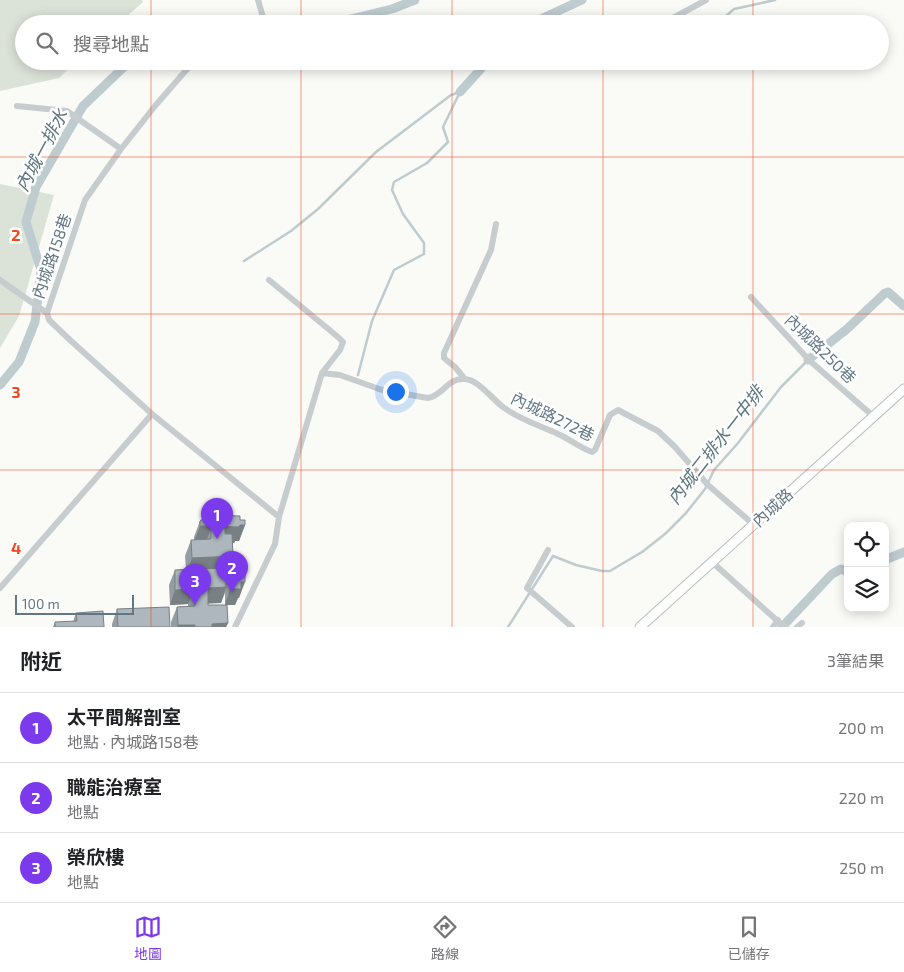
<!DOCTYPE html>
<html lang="zh-TW">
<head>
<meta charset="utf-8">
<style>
	body { margin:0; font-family:"Exo 2","Noto Sans TC",sans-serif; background:#f2f2f2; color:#202124 }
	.controls { position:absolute; right:15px; bottom:15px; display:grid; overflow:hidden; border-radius:10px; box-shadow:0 2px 12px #0003 }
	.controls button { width:45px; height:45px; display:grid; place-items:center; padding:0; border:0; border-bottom:1px solid #e0e0e0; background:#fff; color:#202124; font:25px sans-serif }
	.scale { position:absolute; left:15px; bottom:12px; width:119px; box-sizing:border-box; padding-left:5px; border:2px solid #627785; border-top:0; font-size:14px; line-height:18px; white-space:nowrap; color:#627785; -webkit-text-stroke:4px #fff; paint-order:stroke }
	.you { position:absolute; left:395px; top:391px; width:18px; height:18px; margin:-12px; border:4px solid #fff; border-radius:50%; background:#1a73e8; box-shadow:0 0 0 8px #1a73e833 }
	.badge { display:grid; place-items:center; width:32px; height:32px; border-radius:50%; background:#7c3aed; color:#fff; font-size:16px; font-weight:700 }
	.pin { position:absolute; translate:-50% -41px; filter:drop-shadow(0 1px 2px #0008) }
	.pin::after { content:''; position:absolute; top:26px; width:18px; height:15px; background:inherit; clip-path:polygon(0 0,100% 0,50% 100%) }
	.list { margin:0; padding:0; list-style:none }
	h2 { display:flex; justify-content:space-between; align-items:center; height:65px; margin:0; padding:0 20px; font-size:21px }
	h2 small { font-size:16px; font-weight:400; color:#757577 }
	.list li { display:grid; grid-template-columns:32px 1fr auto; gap:15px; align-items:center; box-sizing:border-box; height:70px; padding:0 20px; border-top:1px solid #e0e0e0 }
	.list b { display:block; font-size:19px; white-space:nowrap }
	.list p { margin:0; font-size:16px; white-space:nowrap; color:#757577 }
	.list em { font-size:16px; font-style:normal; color:#757577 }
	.icon { flex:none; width:28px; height:28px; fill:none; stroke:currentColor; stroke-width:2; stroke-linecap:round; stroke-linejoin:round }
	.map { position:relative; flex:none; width:904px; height:627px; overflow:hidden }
	.search { position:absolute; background:#fff; box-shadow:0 2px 12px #0003; left:15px; right:15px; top:15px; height:55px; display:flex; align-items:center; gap:12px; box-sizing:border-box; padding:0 18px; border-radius:28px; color:#757577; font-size:19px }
	.sheet { height:275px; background:#fff }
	nav { display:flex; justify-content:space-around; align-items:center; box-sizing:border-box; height:70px; border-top:1px solid #e0e0e0; background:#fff; font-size:14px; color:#757577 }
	nav a { display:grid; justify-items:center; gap:2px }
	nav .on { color:#7c3aed }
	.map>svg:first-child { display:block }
	.green { fill:#dbe2d8 }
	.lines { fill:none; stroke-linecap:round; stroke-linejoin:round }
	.stream { stroke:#becbcf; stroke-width:2.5 }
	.canal { stroke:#becbcf; stroke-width:9 }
	.secondary-casing { stroke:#b9bfc4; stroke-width:11 }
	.street { stroke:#c7cccf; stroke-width:6 }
	.secondary { stroke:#fff; stroke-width:9 }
	.wall { fill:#959da3; fill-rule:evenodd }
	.shaded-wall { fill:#798084 }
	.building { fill:#adb7bd; stroke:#798084 }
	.grid { fill:none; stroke:#f3481d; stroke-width:1; stroke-opacity:0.55 }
	.labels { text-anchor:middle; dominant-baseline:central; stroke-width:5; stroke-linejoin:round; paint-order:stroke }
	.street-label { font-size:16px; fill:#627785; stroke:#fff }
	.water-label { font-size:18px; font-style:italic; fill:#5d767e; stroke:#fff }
	.grid-label { font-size:16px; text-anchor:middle; font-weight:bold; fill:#f3481d; stroke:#fff; stroke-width:5; stroke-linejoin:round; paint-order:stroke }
</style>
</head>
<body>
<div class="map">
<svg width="904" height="627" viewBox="0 0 904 627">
	<rect width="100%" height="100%" fill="#fafaf7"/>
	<!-- green -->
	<path class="green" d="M0 0H142L143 2 118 24H24V61H77L59 78 0 91Z
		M0 184 54 195 19 316 0 348Z"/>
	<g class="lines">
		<!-- stream -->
		<path class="stream" d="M717 24 734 9 775 0
			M244 261 291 231 318 209 376 152 451 95 460 92
			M358 375 372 321 394 270 424 254V243L403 214 392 190 394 182 427 163 448 142 443 127 460 92
			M508 627 553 556 576 565 602 571H610L642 552 665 534 686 513 705 489 714 470 738 443 781 387 808 360"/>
		<!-- canal -->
		<path class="canal" d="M330 24 392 9 415 0
			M530 24 582 0
			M460 92 488 61
			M808 360 847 329 885 293 888 292 904 306
			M0 385 19 362 35 322 41 270 26 222 36 187 83 106 126 65 134 61
			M885 560 904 552
			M782 627 832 574 841 569 848 572"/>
		<!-- secondary casing -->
		<g class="secondary-casing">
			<path id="secondary" d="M640 627 904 389"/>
		</g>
		<!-- street -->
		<path class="street" d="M258 0 265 24
			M662 24 706 0
			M200 61 188 68 155 106 121 149 85 200 47 313 49 320 70 340 152 414 279 517
			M17 106 67 111 121 149
			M0 280 47 313
			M751 297 810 361 873 416
			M322 373 340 375 382 390 428 398C442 396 448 378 464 379 478 379 492 399 503 407 518 419 541 426 558 434 570 439 580 448 592 452L595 450 610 415 618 410 658 431 675 447 708 485 753 524
			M464 378 455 367 444 358V353L491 250 496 224
			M548 550 527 588 572 627
			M712 562 781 624 786 627
			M0 588 152 414
			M235 627 275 544 279 517 322 373 340 350 343 342 338 337 269 280
			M773 627 778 620
			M797 627 802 623"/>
		<!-- secondary -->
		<use href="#secondary" class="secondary"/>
	</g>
	<!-- wall -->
	<path class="wall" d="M210 515 240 520 245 525 239 541H235L234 543H232L233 556 227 572H226V577L230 566 239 598H238L235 605H227L228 623 226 627H171V622L177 607 188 606V604L170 605 169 585 175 570 186 569 185 556 191 540H194V537L200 521 209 517ZM225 593V605H208V603H221Z
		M117 609 170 627H112V624Z
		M76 613 104 627H53L55 622H73Z"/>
	<!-- shaded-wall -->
	<path class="shaded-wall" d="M240 525H245L239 541H235L234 543 210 542 211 539V528L206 542H194L200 526Z
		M233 556 227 572 186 574 192 558Z
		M241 582H245L239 598H238L235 605H225L230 589Z
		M226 587 221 603 202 604 208 588Z
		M194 589 188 604 170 605 175 590Z
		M228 623 226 627H211L212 624Z
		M178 625H195L194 627H177Z"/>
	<!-- building -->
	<path class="building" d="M210 515 240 516V520H245V525H240L239 527 200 526V521L205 517H210Z
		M225 527V534H232L233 556 192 558 191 540 211 539V528Z
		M230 566H240V571H245V582H241V589H230Z
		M226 568V587L208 588V605H227L228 623 212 624V627H195V625H178L177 607 195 606 194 589 175 590V570Z
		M169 607 170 627H118L117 609Z
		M103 611 104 627H55V622L77 621 76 613Z"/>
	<!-- grid -->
	<path class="grid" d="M151 0V24M301 0V24M452 0V24M603 0V24M753 0V24M151 61V627M301 61V627M452 61V627M603 61V627M753 61V627M0 157H904M0 314H904M0 470H904"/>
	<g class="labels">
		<!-- street labels -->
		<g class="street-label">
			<text transform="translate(51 256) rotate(-71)">內城路158巷</text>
			<text transform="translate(821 348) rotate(44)">內城路250巷</text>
			<text transform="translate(553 416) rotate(26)">內城路272巷</text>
			<text transform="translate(772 507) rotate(-42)">內城路</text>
		</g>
		<!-- water labels -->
		<g class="water-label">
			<text transform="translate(41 150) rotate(-62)">內城一排水</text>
			<text transform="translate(715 445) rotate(-52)">內城二排水一中排</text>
		</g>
	</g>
	<g class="grid-label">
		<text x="16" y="241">2</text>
		<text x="16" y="398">3</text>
		<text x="16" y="554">4</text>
	</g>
</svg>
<div class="controls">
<button><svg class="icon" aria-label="locate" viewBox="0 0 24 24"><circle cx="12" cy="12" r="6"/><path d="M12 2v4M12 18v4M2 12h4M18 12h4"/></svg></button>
<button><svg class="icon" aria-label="layers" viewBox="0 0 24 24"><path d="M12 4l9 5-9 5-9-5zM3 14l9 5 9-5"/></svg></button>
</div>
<div class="scale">100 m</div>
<div class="you"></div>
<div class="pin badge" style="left:217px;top:539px">1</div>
<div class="pin badge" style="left:232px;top:592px">2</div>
<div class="pin badge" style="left:195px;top:605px">3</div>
<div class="search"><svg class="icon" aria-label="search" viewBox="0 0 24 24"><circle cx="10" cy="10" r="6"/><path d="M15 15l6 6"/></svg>搜尋地點</div>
</div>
<section class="sheet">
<h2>附近<small>3筆結果</small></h2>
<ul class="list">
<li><span class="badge">1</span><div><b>太平間解剖室</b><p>地點 · 內城路158巷</p></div><em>200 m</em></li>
<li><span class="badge">2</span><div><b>職能治療室</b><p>地點</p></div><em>220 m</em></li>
<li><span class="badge">3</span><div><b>榮欣樓</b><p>地點</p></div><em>250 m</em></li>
</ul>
</section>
<nav>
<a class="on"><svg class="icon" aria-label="map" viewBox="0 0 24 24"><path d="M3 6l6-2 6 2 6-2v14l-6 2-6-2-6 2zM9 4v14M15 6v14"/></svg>地圖</a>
<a><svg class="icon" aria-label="directions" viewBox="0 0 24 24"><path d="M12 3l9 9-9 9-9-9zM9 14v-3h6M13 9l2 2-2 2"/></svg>路線</a>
<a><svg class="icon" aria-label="saved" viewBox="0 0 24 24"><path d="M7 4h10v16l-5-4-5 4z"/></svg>已儲存</a>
</nav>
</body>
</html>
